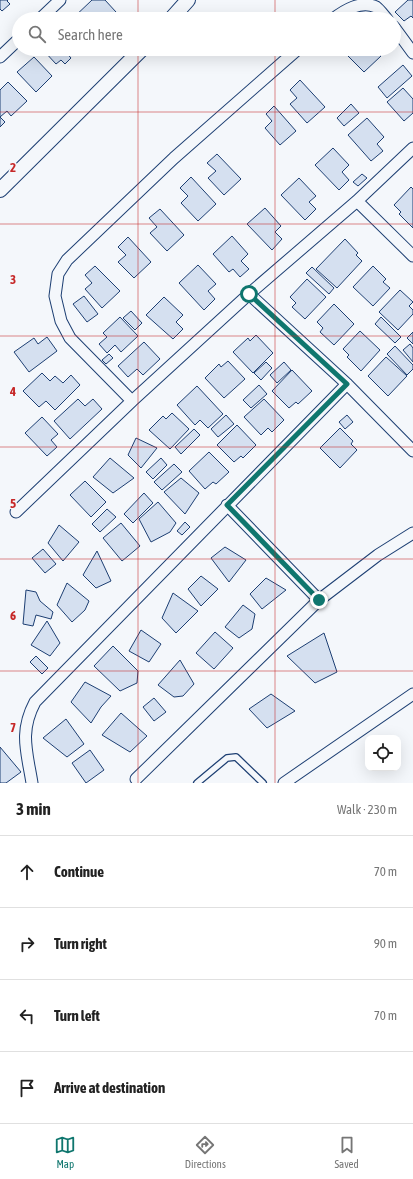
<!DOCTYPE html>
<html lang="en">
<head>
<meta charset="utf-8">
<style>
	body { margin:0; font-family:"Asap Condensed",sans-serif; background:#f6f6f6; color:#222 }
	.controls { position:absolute; right:12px; bottom:12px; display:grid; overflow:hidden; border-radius:8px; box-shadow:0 4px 16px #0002 }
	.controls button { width:36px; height:36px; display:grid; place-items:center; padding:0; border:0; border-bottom:1px solid #e0e0e0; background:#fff; color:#222; font:20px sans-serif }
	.stop { position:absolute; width:12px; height:12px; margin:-9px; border:3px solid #0f766e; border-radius:50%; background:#fff }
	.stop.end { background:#0f766e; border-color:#fff; box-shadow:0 1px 4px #0008 }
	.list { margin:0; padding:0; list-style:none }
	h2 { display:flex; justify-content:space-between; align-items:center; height:52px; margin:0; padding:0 16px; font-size:17px }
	h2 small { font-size:13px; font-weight:400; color:#767676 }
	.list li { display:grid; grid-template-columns:26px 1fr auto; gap:12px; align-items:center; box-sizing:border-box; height:72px; padding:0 16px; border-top:1px solid #e0e0e0 }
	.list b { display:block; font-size:15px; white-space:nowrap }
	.list em { font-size:13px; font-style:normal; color:#767676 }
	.icon { flex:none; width:22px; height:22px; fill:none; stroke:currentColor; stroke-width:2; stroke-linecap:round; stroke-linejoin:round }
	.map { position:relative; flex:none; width:413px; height:783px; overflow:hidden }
	.search { position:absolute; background:#fff; box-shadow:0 4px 16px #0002; left:12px; right:12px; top:12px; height:44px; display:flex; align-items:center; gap:10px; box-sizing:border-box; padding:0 14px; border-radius:22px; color:#767676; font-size:15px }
	.sheet { height:340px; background:#fff }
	nav { display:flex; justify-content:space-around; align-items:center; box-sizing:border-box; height:56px; border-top:1px solid #e0e0e0; background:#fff; font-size:11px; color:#767676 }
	nav a { display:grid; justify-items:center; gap:2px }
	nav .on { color:#0f766e }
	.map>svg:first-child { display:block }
	.building { fill:#d5e0f0; stroke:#1d3f73 }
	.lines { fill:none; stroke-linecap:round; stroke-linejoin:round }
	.service-casing { stroke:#1d3f73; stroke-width:8 }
	.minor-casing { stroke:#1d3f73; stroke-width:13 }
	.tertiary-casing { stroke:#1d3f73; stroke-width:16 }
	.service { stroke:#f4f7fb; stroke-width:5.5 }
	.minor { stroke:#f4f7fb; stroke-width:11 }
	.tertiary { stroke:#f4f7fb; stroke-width:14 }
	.route { stroke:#0f766e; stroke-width:5 }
	.grid { fill:none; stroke:#c62828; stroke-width:1; stroke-opacity:0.55 }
	.grid-label { font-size:13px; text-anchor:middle; font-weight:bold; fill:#c62828; stroke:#f4f7fb; stroke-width:3; stroke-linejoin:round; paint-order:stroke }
</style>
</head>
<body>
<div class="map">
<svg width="413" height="783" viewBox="0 0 413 783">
	<rect width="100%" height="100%" fill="#f4f7fb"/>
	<!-- building -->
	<path class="building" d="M0 0H8L7 1 10 4 2 11 0 9Z
		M92 0H105L116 12 109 19H72Z
		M408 0H413V18L411 16 404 21 395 12Z
		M46 49H63L71 58 65 64 61 60 56 64 44 51Z
		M353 49H374L381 56 364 72 347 55Z
		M34 57 52 76 36 92 17 72Z
		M403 65 412 76 387 98 378 87Z
		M300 80 325 107 307 123 290 104 297 98 290 90Z
		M8 82 27 101 11 116 7 111 0 117 5 122 0 127V90Z
		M403 88 413 99V113L404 121 387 102Z
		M351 104 359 113 344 126 337 118Z
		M274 106 296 131 280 145 265 128 272 121 266 114Z
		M367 118 384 137 377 144 383 151 371 161 348 135Z
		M333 148 349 165 342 172 349 180 339 190 315 165Z
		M217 154 241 179 224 195 208 178 216 171 207 163Z
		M362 174 367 178 358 186 353 182Z
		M191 177 216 204 198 221 181 203 188 196 180 188Z
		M299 178 316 196 309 202 316 209 305 220 281 195Z
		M411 187 413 189V228L399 214 401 212 394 205Z
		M265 208 281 226 275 232 282 239 272 250 247 224Z
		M160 209 184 235 167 251 150 233 157 227 149 218Z
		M232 236 248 254 241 261 249 269 240 277 233 269 229 272 213 254Z
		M128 237 151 262 134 278 118 262 126 255 118 247Z
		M345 239 358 253 356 255 362 261 337 288 316 269Z
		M198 265 216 284 208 291 215 299 204 310 179 283Z
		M95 266 120 291 102 308 85 289 92 283 85 275Z
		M373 266 386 279 383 282 390 288 373 306 353 287Z
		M312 267 334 288 329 294 306 273Z
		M307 279 326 297 305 319 292 307 296 303 290 297Z
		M400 290 413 302 409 306 413 310V314L398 330 379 312Z
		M84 296 98 314 87 322 73 304Z
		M164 297 183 315 176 322 183 329 173 339 146 315Z
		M334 304 354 324 334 345 320 332 323 328 317 322Z
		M131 311 142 323 135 330 123 318Z
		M120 317 138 336 121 352 115 345 107 353 99 344 107 337 103 333Z
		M381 317 401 337 395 343 375 324Z
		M360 331 380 350 361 371 347 357 349 355 343 349Z
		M413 332V344L407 338Z
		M256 335 273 353 253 373 233 352 248 338 250 341Z
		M47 337 57 351 29 372 14 352 34 338 38 344Z
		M144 342 160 359 143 375 137 369 128 377 118 366Z
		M410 344 413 348V362L403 350Z
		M395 346 413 365V369L407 375 387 354Z
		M109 354 113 358 106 364 102 360Z
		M386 357 407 376 388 396 368 376Z
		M228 361 245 379 224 398 205 378 219 364 221 367Z
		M266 362 272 368 261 380 254 373Z
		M284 362 291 370 277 383 270 375Z
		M292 370 312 391 298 404 296 402 289 408 272 391Z
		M42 373 50 381 55 376 63 383 71 375 80 385 55 410 46 401 39 407 23 391Z
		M259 385 267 394 251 408 243 400Z
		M197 386 223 414 208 428 200 420 195 425 177 405Z
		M78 399 85 406 93 399 102 409 70 439 54 421Z
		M264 399 284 420 272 432 268 428 261 435 244 417Z
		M172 413 189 429 170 449 149 430 163 416 166 419Z
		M226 415 234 424 218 437 211 429Z
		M347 415 353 422 345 429 339 422Z
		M42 417 58 434 51 440 57 447 47 456 25 433Z
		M237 425 256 445 243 458 241 456 234 462 217 445Z
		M340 428 353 441 351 444 357 450 340 468 320 448Z
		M194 429 200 435 181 454 175 447Z
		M136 438 157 448 141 468 128 455Z
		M209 452 229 472 216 484 213 482 205 489 189 471Z
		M110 458 134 478 113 493 93 477Z
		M161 458 167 465 153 479 146 472Z
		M174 464 182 472 162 490 154 482Z
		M181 478 199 493 185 514 164 492Z
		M85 481 106 502 91 517 70 495Z
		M144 493 153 503 133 523 124 514Z
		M158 502 176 523 170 532 151 542 139 519Z
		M107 509 116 517 100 532 92 524Z
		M185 522 190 527 182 535 177 531Z
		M121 523 140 546 122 561 103 538Z
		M59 525 79 542 63 561 48 543Z
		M225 547 246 560 229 582 211 558Z
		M43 549 56 564 45 573 32 558Z
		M97 551 111 581 96 588 83 575Z
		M201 576 218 589 201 606 188 589Z
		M266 578 286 590 262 609 250 594Z
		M67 583 89 601 85 610 72 622 57 605Z
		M26 590 36 592 40 601 53 612 51 619 36 615 33 626 23 624Z
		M173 593 198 611 176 633 162 618Z
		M243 605 255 614 252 629 239 638 225 627Z
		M47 621 60 643 50 656 31 645Z
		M141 630 161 644 149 662 129 651Z
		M215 632 233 648 214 669 196 653Z
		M324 633 337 672 315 683 287 656Z
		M113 646 138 671 137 683 120 691 94 666Z
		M36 656 48 668 42 674 30 662Z
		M180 660 194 684 183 696 174 697 158 685Z
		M85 682 111 696 101 707 91 723 71 702Z
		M271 694 295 711 267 728 249 709Z
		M154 698 166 712 154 721 143 707Z
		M121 713 147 736 130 752 102 735Z
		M66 719 84 744 67 757 43 738Z
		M0 747 21 772 6 783H0Z
		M90 750 104 770 86 783 72 763Z"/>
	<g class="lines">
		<!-- service casing -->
		<g class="service-casing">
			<path id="service" d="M197 783 227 758 236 757 263 783"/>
		</g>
		<!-- minor casing -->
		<g class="minor-casing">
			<path id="minor" d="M40 19 60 0
				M333 19C345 10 361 0 376 7 380 10 384 16 387 19
				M394 27 413 53
				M0 57 19 39
				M357 201 413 256
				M249 294 347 384 413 451
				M132 401 70 338 61 321 55 296 58 274 67 260 174 158 298 49
				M227 505 319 600
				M16 512 132 401 249 294 357 201 413 148
				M136 779 319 600 378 555 413 533
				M32 783C27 752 19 732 35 702L347 384
				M284 783 413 694"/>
		</g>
		<!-- tertiary casing -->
		<g class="tertiary-casing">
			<path id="tertiary" d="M171 19 188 0
				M0 190 142 49"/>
		</g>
		<!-- service -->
		<use href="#service" class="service"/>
		<!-- minor -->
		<use href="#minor" class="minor"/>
		<!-- tertiary -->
		<use href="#tertiary" class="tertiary"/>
	</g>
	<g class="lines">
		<!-- route -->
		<path class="route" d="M249 294 347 384 227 505 319 600"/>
	</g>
	<!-- grid -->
	<path class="grid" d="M138 0V19M275 0V19M138 49V783M275 49V783M0 112H413M0 224H413M0 336H413M0 447H413M0 559H413M0 671H413"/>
	<g class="grid-label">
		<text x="13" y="172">2</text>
		<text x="13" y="284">3</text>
		<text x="13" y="396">4</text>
		<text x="13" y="508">5</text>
		<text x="13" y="620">6</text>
		<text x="13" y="732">7</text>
	</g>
</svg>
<div class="controls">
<button><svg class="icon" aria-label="locate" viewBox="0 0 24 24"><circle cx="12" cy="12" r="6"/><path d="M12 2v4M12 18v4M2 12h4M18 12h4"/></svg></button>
</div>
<div class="stop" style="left:249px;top:294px"></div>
<div class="stop end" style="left:319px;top:600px"></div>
<div class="search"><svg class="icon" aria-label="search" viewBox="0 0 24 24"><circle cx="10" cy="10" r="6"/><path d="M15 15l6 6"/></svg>Search here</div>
</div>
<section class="sheet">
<h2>3 min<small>Walk · 230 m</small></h2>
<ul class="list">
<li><svg class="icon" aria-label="ahead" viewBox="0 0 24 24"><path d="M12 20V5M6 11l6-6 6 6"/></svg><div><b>Continue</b></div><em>70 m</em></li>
<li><svg class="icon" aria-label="right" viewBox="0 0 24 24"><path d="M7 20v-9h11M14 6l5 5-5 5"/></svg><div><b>Turn right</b></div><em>90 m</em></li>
<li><svg class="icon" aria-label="left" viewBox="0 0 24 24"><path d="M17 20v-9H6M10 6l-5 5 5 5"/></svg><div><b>Turn left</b></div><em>70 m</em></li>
<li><svg class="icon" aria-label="arrive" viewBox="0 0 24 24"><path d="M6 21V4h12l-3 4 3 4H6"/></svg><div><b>Arrive at destination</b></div></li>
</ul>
</section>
<nav>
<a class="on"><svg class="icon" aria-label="map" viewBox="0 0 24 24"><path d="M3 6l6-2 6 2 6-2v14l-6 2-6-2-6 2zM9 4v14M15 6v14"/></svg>Map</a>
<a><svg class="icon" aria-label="directions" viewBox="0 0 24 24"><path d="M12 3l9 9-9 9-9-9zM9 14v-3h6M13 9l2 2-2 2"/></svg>Directions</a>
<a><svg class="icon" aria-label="saved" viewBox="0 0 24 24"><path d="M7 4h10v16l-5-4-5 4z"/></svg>Saved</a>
</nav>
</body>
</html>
